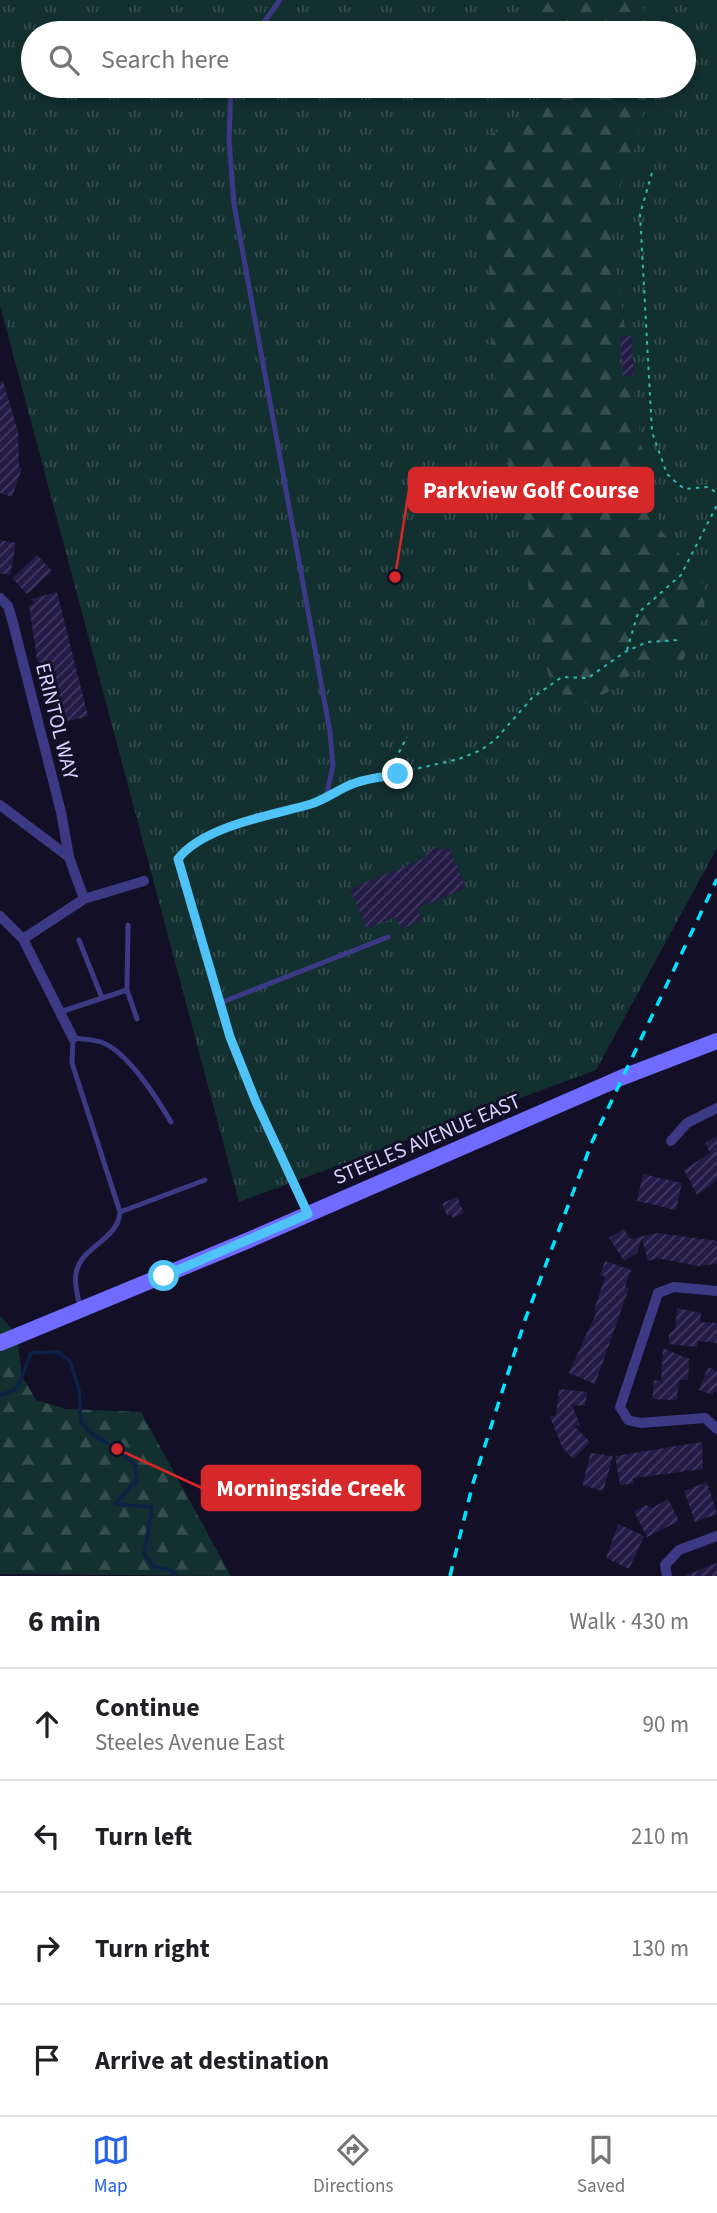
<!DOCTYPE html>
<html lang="en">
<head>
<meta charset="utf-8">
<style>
	body { margin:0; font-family:"Source Sans 3",sans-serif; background:#f2f2f2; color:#202124 }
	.stop { position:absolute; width:21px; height:21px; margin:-16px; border:5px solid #4fc3f7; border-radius:50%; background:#fff }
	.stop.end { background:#4fc3f7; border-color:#fff; box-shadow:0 2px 7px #0008 }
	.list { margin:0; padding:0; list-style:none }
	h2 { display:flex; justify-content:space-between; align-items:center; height:91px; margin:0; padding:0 28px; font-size:30px }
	h2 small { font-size:23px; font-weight:400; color:#757577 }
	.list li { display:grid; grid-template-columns:46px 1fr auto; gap:21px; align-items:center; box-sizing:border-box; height:112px; padding:0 28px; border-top:2px solid #e0e0e0 }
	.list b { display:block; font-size:26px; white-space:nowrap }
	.list p { margin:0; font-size:23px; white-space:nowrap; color:#757577 }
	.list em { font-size:23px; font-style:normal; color:#757577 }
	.icon { flex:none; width:38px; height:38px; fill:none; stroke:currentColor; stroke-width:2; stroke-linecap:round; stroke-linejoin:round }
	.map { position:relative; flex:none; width:717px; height:1576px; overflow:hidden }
	.search { position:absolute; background:#fff; box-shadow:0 4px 10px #0003; left:21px; right:21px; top:21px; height:77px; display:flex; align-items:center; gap:18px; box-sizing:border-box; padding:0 24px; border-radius:38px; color:#757577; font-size:26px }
	.sheet { height:539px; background:#fff }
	nav { display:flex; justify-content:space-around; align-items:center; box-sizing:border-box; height:98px; border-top:2px solid #e0e0e0; background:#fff; font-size:19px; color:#757577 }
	nav a { display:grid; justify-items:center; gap:4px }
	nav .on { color:#2563eb }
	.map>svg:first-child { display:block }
	.grass { fill:url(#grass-tufts); fill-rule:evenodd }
	.forest { fill:url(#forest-firs) }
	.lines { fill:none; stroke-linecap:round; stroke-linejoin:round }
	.stream { stroke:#0c2248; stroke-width:3.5 }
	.building { fill:url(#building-hatch) }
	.path { stroke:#2fb8b0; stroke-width:2; stroke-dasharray:3.5 5; stroke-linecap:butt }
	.service { stroke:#3d3a85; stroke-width:5 }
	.minor { stroke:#3d3a85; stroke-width:10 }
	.secondary { stroke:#6f6bff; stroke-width:16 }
	.rail { stroke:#00e5ff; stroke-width:3.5; stroke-dasharray:10 9; stroke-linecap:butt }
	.route { stroke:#4fc3f7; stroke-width:9 }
	.labels { text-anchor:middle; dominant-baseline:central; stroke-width:6; stroke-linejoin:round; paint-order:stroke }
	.street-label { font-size:21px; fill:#d9d4ff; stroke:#130f26 }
	.leader { fill:none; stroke:#d62828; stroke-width:2.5 }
	.callout-dot { fill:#d62828; stroke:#130f26; stroke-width:2.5 }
	.callout { fill:#d62828; stroke:#d62828; stroke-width:2.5 }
	.callout-label { font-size:23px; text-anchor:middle; font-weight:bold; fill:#fff }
</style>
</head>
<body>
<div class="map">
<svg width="717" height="1576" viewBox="0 0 717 1576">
	<defs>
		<pattern id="grass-tufts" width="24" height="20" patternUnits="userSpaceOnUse" patternTransform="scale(1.75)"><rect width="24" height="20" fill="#12302f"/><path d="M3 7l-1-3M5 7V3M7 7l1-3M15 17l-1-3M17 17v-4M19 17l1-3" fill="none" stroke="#344d4e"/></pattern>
		<pattern id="forest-firs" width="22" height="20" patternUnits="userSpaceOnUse" patternTransform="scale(1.75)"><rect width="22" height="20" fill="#12302f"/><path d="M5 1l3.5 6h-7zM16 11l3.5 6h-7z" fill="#344d4e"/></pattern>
		<pattern id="building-hatch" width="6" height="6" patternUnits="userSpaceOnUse" patternTransform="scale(1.75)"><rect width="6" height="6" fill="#241b47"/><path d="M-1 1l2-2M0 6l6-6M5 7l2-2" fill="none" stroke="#433b63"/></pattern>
	</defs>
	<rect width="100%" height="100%" fill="#130f26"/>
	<!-- grass -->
	<path class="grass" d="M0 0H717V848L596 1070 239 1202 0 305ZM33 33H684V86H33Z"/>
	<!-- forest -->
	<path class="forest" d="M524 0H641L651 33H549Z
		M555 86H649L637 142 609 217 650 503 663 533 703 585 705 615 682 662 645 661 618 687 575 709 550 679 538 642 494 373 483 138 534 115Z
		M0 1315 17 1336 22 1376 36 1400 66 1409 141 1412 231 1576 0 1574Z"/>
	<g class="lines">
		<!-- stream -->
		<path class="stream" d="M0 1395 17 1389 31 1353 58 1352 70 1361 79 1390 81 1422 92 1434 117 1449 136 1466 137 1480 115 1504 152 1507 144 1554 154 1567 173 1571 175 1576"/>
	</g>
	<!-- building -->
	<path class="building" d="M631 336 634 375 623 376 620 337Z
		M3 381 18 431 19 467 22 468 12 497 0 493V382Z
		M0 540 16 543 10 575 0 573Z
		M37 555 52 571 27 594 12 578Z
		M57 592 88 716 58 724 37 659 29 605 35 604 31 599Z
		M438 847 440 851 449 847 466 888 417 908 422 920 401 929 396 917 367 929 350 889 427 857 425 852Z
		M717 1136V1180L697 1195 684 1170 710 1153 705 1143Z
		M643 1174 682 1183 676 1210 637 1201Z
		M457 1197 464 1213 452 1218 451 1214 447 1216 442 1203Z
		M624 1229 630 1239 658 1233 717 1241V1264L698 1266 657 1258 648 1261 642 1238 637 1253 624 1261 609 1238Z
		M605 1261 631 1270 625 1287 629 1288 595 1384 569 1373 597 1311 594 1310 605 1277 600 1275Z
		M677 1308 701 1313 700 1322 717 1323V1343L698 1341 697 1347 669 1344V1334L675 1329Z
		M663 1348 689 1359 688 1380H679L677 1400 652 1399 654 1380 661 1381Z
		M708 1367 717 1371V1393L714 1391 713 1395 699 1390Z
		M559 1389 587 1392 585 1406 572 1405 580 1425 575 1427 590 1442 573 1459 562 1447 550 1417 556 1415Z
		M702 1442 703 1469 633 1478 634 1483 620 1485 615 1456Z
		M591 1453 613 1456 603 1491 582 1485Z
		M707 1482 717 1514 695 1522 684 1491Z
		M668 1499 679 1521 647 1537 634 1511 646 1505 652 1508Z
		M618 1524 644 1536 629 1569 606 1558Z
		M717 1563V1576H686V1575Z"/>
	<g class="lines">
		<!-- path -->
		<path class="path" d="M652 173 640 214 652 432 667 474 679 485 685 489 708 487 717 493
			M627 650 638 613 681 575 717 505
			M387 775 407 737
			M337 792 354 783 459 759 481 750 495 740 532 698 562 677 588 678 625 652 647 642 679 640"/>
		<!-- service -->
		<path class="service" d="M256 33 280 0
			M231 86 229 140 234 204 330 732 333 766 326 797
			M79 940 102 998
			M127 990 137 1019
			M220 1003 388 937
			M60 1012 127 990 128 925
			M307 1211 256 1102 230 1036 179 859C202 827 277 812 314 803
			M120 1212 205 1180
			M80 1307C78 1297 74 1284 76 1274 80 1246 118 1241 120 1212L72 1063 73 1038C82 1039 92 1039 101 1042 127 1051 157 1098 171 1122"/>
		<!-- minor -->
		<path class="minor" d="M0 598 8 606 13 623 61 812 69 857
			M0 805 69 857 84 899
			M0 916 23 939 73 1038
			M23 939 84 899 144 881
			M671 1141 687 1123 717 1108
			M717 1291 674 1287 658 1293 620 1407 628 1420 640 1423 705 1418 717 1429
			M667 1576 665 1565 679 1550 717 1536"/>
		<!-- secondary -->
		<path class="secondary" d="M0 1343 249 1240 623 1077 717 1041"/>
		<!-- rail -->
		<path class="rail" d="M450 1576 473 1483 525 1320 592 1142 717 879"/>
	</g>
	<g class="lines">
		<!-- route -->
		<path class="route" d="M164 1276 308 1214 256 1102 230 1037 178 859C203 826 273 815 311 804 327 799 340 788 355 783 369 778 384 777 398 774"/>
	</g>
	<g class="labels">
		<!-- street labels -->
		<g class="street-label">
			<text transform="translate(57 721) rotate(76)">ERINTOL WAY</text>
			<text transform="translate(427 1139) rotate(-23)">STEELES AVENUE EAST</text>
		</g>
	</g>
	<!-- callouts -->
	<path class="leader" d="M395 577L409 490M117 1449L202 1488"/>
	<g class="callout-dot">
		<circle cx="395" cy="577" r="7"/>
		<circle cx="117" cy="1449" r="7"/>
	</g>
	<g class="callout">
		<rect x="409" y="468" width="244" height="44" rx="7"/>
		<rect x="202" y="1466" width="218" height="44" rx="7"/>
	</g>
	<g class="callout-label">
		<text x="531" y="498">Parkview Golf Course</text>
		<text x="311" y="1496">Morningside Creek</text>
	</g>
</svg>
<div class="stop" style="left:164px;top:1276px"></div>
<div class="stop end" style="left:398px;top:774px"></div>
<div class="search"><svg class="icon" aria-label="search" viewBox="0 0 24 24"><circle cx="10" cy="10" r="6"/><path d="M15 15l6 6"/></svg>Search here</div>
</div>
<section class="sheet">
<h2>6 min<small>Walk · 430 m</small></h2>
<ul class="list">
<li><svg class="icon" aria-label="ahead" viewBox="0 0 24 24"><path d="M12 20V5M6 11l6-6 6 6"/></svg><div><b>Continue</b><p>Steeles Avenue East</p></div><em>90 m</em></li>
<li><svg class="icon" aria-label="left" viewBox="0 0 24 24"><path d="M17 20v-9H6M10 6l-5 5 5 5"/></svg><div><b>Turn left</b></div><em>210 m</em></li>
<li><svg class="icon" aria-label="right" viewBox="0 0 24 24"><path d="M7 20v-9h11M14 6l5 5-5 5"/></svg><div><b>Turn right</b></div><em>130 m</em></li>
<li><svg class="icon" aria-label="arrive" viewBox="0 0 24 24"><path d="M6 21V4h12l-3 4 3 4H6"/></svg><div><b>Arrive at destination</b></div></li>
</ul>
</section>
<nav>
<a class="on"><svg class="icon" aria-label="map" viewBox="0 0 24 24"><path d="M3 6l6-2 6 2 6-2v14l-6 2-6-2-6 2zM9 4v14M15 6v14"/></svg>Map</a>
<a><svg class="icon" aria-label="directions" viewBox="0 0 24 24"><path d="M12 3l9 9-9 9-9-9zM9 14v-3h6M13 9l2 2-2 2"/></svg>Directions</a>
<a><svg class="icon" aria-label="saved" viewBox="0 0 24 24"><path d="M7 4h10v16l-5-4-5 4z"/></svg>Saved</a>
</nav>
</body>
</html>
